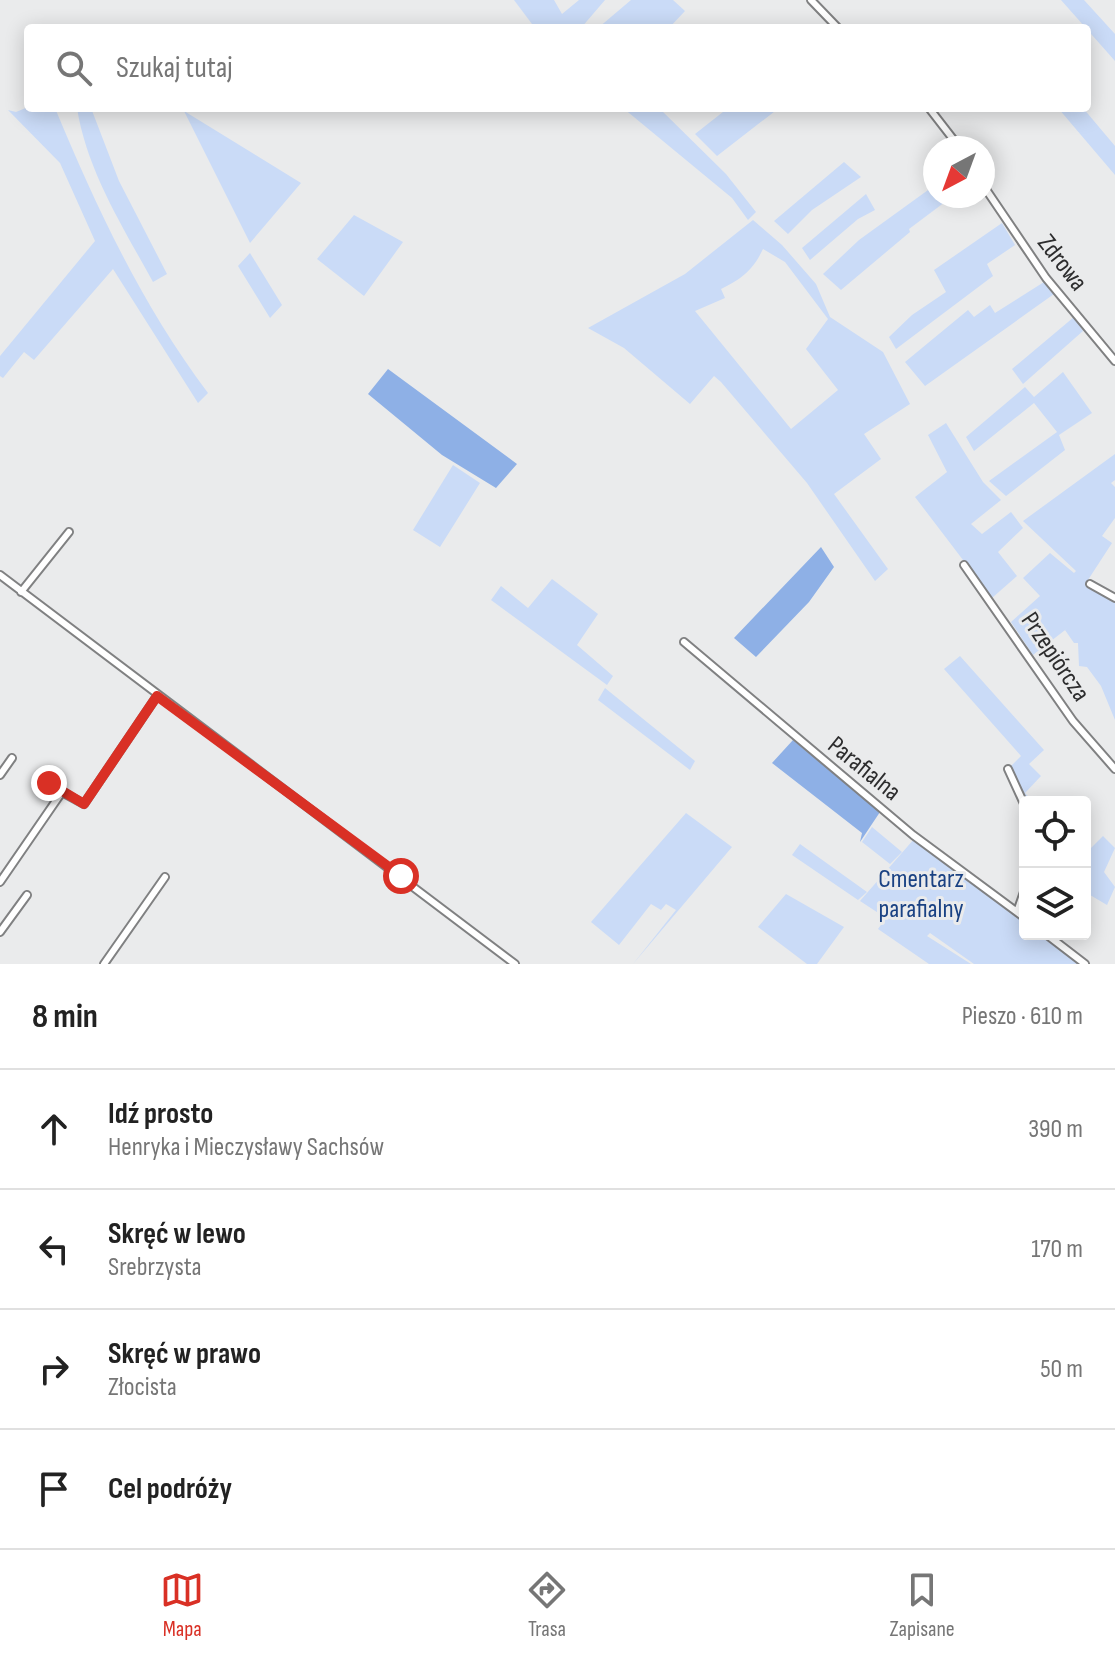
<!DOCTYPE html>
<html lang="pl">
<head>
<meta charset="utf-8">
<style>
	body { margin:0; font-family:"Sofia Sans Condensed",sans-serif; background:#f6f6f6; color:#222 }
	.controls { position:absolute; right:24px; bottom:24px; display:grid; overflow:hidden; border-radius:8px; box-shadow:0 4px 20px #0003 }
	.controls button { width:72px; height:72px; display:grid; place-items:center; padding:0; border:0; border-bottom:2px solid #e0e0e0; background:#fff; color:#222; font:40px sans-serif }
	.compass { position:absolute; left:923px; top:136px; width:72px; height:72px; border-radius:50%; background:#fff; box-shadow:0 4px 20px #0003; rotate:221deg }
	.stop { position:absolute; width:24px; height:24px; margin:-18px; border:6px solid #d93025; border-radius:50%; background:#fff }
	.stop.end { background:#d93025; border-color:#fff; box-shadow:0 2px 8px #0008 }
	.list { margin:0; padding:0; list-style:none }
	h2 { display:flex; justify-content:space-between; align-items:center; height:104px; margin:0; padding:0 32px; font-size:34px }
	h2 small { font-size:26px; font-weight:400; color:#767676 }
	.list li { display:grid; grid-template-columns:52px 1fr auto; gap:24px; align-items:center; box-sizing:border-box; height:120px; padding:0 32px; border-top:2px solid #e0e0e0 }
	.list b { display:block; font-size:30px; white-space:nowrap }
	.list p { margin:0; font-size:26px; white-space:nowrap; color:#767676 }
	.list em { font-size:26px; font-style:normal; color:#767676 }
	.icon { flex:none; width:44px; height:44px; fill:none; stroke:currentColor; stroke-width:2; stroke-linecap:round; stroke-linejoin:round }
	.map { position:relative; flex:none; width:1115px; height:964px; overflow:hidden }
	.search { position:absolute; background:#fff; box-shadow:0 4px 20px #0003; left:24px; right:24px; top:24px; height:88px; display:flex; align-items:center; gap:20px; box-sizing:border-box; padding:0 28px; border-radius:8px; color:#767676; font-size:30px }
	.sheet { height:584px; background:#fff }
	nav { display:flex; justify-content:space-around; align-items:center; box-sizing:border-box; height:112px; border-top:2px solid #e0e0e0; background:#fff; font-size:22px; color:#767676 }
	nav a { display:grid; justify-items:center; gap:4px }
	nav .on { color:#d93025 }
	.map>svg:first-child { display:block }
	.green { fill:#cadbf7; fill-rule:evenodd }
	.forest { fill:#8eb0e6 }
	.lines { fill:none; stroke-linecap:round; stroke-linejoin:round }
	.minor-casing { stroke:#808182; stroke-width:10 }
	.minor { stroke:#fff; stroke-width:6 }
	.route { stroke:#d93025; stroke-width:10 }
	.labels { text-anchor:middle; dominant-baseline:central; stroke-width:6; stroke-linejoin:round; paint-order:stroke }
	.street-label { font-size:26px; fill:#2d2d2e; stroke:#eaebec }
	.park-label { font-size:26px; fill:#1a4283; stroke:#eaebec }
</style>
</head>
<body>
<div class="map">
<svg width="1115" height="964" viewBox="0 0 1115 964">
	<rect width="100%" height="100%" fill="#eaebec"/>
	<!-- green -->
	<path class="green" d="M514 0H554L562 14 579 0H605L581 28H535Z
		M631 0H673L685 11 669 28H598Z
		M1061 0H1084L1115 34V61Z
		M28 107 55 108C97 209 142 305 208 393L198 403 113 269 34 360 24 352 3 378 0 376V356L95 241 60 163 8 110 16 112Z
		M77 108H91L119 181 167 274 153 282C123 227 87 171 77 108Z
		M623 108H659L726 174 756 212 748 220 732 198Z
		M728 108H779L717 156 695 134Z
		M1058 108H1083L1115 146V175Z
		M184 111 301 183 250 243Z
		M844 162 861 177 812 210 788 234 774 221Z
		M935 185V196H953L909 229 910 232 841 290 823 274 859 240Z
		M866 194 875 210 858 219 810 260 802 248Z
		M354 215 403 242 364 296 317 259Z
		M753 220 782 245 816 284 830 317 883 352 910 404 864 434 881 459 834 494 888 569 875 581 807 483 721 382 714 376 690 404 624 348 588 328 685 274ZM763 249 785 262 828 319 806 349 838 390 791 429 695 311 725 298 721 289C742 279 753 270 763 249Z
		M1002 223 1015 245 987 264 993 276 896 349 889 337 912 315 946 292 934 270Z
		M250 253 282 305 270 318 238 266Z
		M1044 282 1054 294 925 386 905 362 968 310 974 317 990 305 995 313Z
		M1074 317 1083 331 1023 384 1012 369Z
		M1063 372 1092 413 1059 435 1065 450 1006 496 989 481 1057 432 1034 403 974 451 966 437 1025 387 1034 397Z
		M946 423 983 482 1001 500 971 524 982 534 1011 512 1023 528 998 552 1017 576 992 598 915 497 947 472 928 435Z
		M1115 454V480L1111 483 1115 487V518L1102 536 1112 543 1086 583 1115 602V720L1101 686 1087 667 1079 666 1078 643H1074L1065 630 1069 627 1033 655 1011 622 1040 596 1023 578 1050 553 1074 573 1076 571 1023 521Z
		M453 465 480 483 440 547 413 530Z
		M552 579 598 614 577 645 613 676 607 685 491 600 501 586 528 608Z
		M960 656 1044 750 1029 764 1041 776 1025 793 1033 802H1026L1010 767 1021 756 944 669Z
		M605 688 695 761 690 770 598 700Z
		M686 813 732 847 633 964 676 910 666 904 661 910 651 904 619 945 591 922Z
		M872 827 902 852 890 864 862 842Z
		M1103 836 1115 848 1104 872 1115 887 1107 905 1085 892V854Z
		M914 839 1025 923V934H1039L1079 964H974L930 933 927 936 971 964H929L878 929 885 919 889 920 860 901Z
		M800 844 867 892 858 900 792 855Z
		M786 894 844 927 817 964H807L758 927Z"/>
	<!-- forest -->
	<path class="forest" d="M388 369 517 464 496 488 442 455 368 394Z
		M821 547 834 567 809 602 756 657 734 638Z
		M793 740 880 812 860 842 862 833 772 763Z"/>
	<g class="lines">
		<!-- minor casing -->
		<g class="minor-casing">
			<path id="minor" d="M811 0 838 28
				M929 108 960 148
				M983 185 1046 278 1115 361
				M964 565 1073 721 1115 769
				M0 575 515 964
				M1090 584 1115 598
				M21 592 69 532
				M684 642 913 835 1025 918
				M1008 769 1025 806
				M0 775 12 758
				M49 783 62 792
				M0 882 62 792 84 804 157 696
				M1017 912 1025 889
				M0 932 27 895
				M1046 934 1085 964
				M104 964 165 877"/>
		</g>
		<!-- minor -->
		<use href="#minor" class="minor"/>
	</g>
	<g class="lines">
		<!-- route -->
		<path class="route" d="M49 783 84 804 157 696 401 876"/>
	</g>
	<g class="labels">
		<!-- street labels -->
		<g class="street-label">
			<text transform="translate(1062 263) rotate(52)">Zdrowa</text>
			<text transform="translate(1055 657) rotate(56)">Przepiórcza</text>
			<text transform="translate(864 769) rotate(39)">Parafialna</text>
		</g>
		<!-- park labels -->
		<g class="park-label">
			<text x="921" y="879">Cmentarz<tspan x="921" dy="30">parafialny</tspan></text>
		</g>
	</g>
</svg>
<div class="controls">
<button><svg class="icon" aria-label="locate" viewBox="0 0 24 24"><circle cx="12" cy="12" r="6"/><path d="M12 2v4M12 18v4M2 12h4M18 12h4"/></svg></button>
<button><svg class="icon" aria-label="layers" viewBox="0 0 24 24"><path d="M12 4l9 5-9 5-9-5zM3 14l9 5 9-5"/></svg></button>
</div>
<svg class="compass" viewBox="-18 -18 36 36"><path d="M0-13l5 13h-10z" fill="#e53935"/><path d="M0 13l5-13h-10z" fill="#767676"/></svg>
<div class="stop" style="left:401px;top:876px"></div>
<div class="stop end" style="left:49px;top:783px"></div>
<div class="search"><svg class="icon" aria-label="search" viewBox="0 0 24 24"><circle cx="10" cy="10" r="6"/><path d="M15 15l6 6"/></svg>Szukaj tutaj</div>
</div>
<section class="sheet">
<h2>8 min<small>Pieszo · 610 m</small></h2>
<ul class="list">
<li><svg class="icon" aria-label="ahead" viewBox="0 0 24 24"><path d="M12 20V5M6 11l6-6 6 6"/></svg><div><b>Idź prosto</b><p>Henryka i Mieczysławy Sachsów</p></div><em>390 m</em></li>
<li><svg class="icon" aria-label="left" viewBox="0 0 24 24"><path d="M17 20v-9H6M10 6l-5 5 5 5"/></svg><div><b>Skręć w lewo</b><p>Srebrzysta</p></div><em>170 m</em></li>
<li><svg class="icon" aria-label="right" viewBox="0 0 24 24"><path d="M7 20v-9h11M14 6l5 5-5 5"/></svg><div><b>Skręć w prawo</b><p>Złocista</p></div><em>50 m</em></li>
<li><svg class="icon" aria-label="arrive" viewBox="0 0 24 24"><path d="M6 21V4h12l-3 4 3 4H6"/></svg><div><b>Cel podróży</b></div></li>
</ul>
</section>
<nav>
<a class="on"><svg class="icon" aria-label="map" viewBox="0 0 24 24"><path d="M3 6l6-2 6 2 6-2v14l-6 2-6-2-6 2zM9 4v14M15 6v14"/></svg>Mapa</a>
<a><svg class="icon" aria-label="directions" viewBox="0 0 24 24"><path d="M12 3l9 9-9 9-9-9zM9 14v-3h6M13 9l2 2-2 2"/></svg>Trasa</a>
<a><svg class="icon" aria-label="saved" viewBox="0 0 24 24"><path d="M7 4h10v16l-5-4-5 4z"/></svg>Zapisane</a>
</nav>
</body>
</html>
